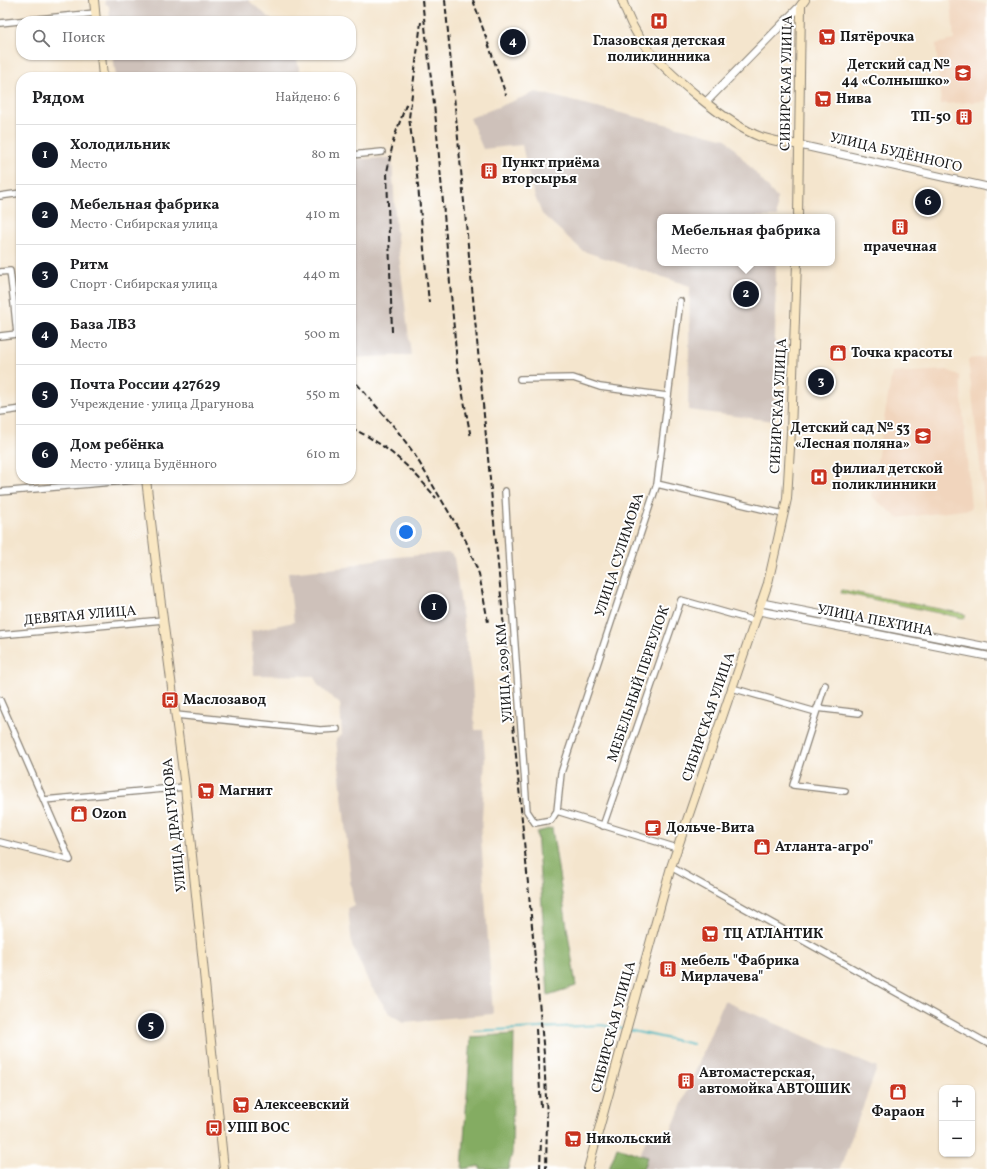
<!DOCTYPE html>
<html lang="ru">
<head>
<meta charset="utf-8">
<style>
	body { margin:0; font-family:Vollkorn,serif; background:#f6f6f6; color:#202124 }
	.controls { position:absolute; right:12px; bottom:12px; display:grid; overflow:hidden; border-radius:8px; box-shadow:0 1px 3px #0004 }
	.controls button { width:36px; height:36px; display:grid; place-items:center; padding:0; border:0; border-bottom:1px solid #e0e0e0; background:#fff; color:#202124; font:20px sans-serif }
	.you { position:absolute; left:406px; top:532px; width:14px; height:14px; margin:-10px; border:3px solid #fff; border-radius:50%; background:#1a73e8; box-shadow:0 0 0 6px #1a73e833 }
	.badge { display:grid; place-items:center; width:26px; height:26px; border-radius:50%; background:#111827; color:#fff; font-size:13px; font-weight:700 }
	.pin { position:absolute; translate:-50% -50%; border:2px solid #fff; box-shadow:0 1px 4px #0006 }
	.popup { position:absolute; left:657px; top:214px; width:178px; height:52px; box-sizing:border-box; display:grid; place-content:center; border-radius:8px; background:#fff; filter:drop-shadow(0 1px 3px #0005); font-size:13px; white-space:nowrap; color:#757577 }
	.popup b { font-size:15px; color:#202124 }
	.popup::after { content:''; position:absolute; left:50%; top:100%; margin-left:-8px; border:8px solid transparent; border-top-color:#fff }
	.list { margin:0; padding:0; list-style:none }
	h2 { display:flex; justify-content:space-between; align-items:center; height:52px; margin:0; padding:0 16px; font-size:17px }
	h2 small { font-size:13px; font-weight:400; color:#757577 }
	.list li { display:grid; grid-template-columns:26px 1fr auto; gap:12px; align-items:center; box-sizing:border-box; height:60px; padding:0 16px; border-top:1px solid #e0e0e0 }
	.list b { display:block; font-size:15px; white-space:nowrap }
	.list p { margin:0; font-size:13px; white-space:nowrap; color:#757577 }
	.list em { font-size:13px; font-style:normal; color:#757577 }
	.icon { flex:none; width:22px; height:22px; fill:none; stroke:currentColor; stroke-width:2; stroke-linecap:round; stroke-linejoin:round }
	.map { position:relative; flex:none; width:987px; height:1169px; overflow:hidden }
	.search { position:absolute; background:#fff; box-shadow:0 1px 3px #0004; left:16px; top:16px; width:340px; height:44px; display:flex; align-items:center; gap:10px; box-sizing:border-box; padding:0 14px; border-radius:16px; color:#757577; font-size:15px }
	.panel { position:absolute; background:#fff; box-shadow:0 1px 3px #0004; left:16px; top:72px; width:340px; height:412px; border-radius:16px }
	.map>svg:first-child { display:block }
	.built { fill:#f1d5bd }
	.industrial { fill:#cec1ba }
	.green { fill:#a5c76f; stroke:#607246 }
	.forest { fill:#84ac62; stroke:#50643f }
	.lines { fill:none; stroke-linecap:round; stroke-linejoin:round }
	.stream { stroke:#48b7c1; stroke-width:2 }
	.minor-casing { stroke:#888074; stroke-width:8 }
	.tertiary-casing { stroke:#888074; stroke-width:9 }
	.secondary-casing { stroke:#888074; stroke-width:10 }
	.minor { stroke:#fff; stroke-width:5.5 }
	.tertiary { stroke:#fff; stroke-width:7 }
	.secondary { stroke:#f9e7c3; stroke-width:8 }
	.rail { stroke:#1c1c1c; stroke-width:2; stroke-dasharray:6 3; stroke-linecap:butt }
	.labels { text-anchor:middle; dominant-baseline:central; stroke-width:4; stroke-linejoin:round; paint-order:stroke }
	.poi-label { font-size:14px; font-weight:bold; fill:#1c1c1c; stroke:#fff; text-anchor:start }
	.street-label { font-size:14px; fill:#1c1c1c; stroke:#fff }
</style>
</head>
<body>
<div class="map">
<svg width="987" height="1169" viewBox="0 0 987 1169">
	<rect width="100%" height="100%" fill="#fff"/>
	<filter id="ink" filterUnits="userSpaceOnUse"><feTurbulence type="fractalNoise" baseFrequency=".025" numOctaves="2"/><feDisplacementMap in="SourceGraphic" scale="8" xChannelSelector="R" yChannelSelector="G"/><feConvolveMatrix kernelMatrix="1 2 1 2 8 2 1 2 1" color-interpolation-filters="sRGB"/></filter>
	<filter id="wash" filterUnits="userSpaceOnUse"><feTurbulence type="fractalNoise" baseFrequency=".012" numOctaves="4" result="noise"/><feDisplacementMap in="SourceGraphic" scale="16" xChannelSelector="R" yChannelSelector="G"/><feGaussianBlur stdDeviation="0.9" result="paint"/><feColorMatrix in="noise" values="0 0 0 0 0 0 0 0 0 0 0 0 0 0 0 0 0 1.4 0 .05"/><feComposite in="paint" operator="in"/></filter>
	<g filter="url(#wash)">
		<rect width="100%" height="100%" fill="#f4e5cd"/>
		<!-- built -->
		<path class="built" d="M951 0H969L987 5V101L941 104 936 44 954 40Z
			M987 357V508H985L968 359Z
			M947 370 960 376 971 509 898 518 871 496 892 373Z"/>
		<!-- industrial -->
		<path class="industrial" d="M105 0H248L273 21H110L109 6 105 3Z
			M113 55H296L301 77H116Z
			M536 92 726 139 777 198V217H660V263H776L774 421 688 410 690 286 583 251 542 214 532 189 522 145 483 149 470 118Z
			M392 158 396 230 411 355 351 358V173L356 172 355 159Z
			M447 553 451 554 454 558 472 681 475 730H483L485 759 481 837 493 1014 404 1022 389 1013 370 985 352 945 348 908 354 905 350 881H351L336 739 342 735 340 704 318 685 314 676 254 675 251 631 294 622 288 573 348 567 367 561 396 557Z
			M724 1001 877 1068 840 1169H635L649 1131 668 1138Z"/>
		<!-- green -->
		<path class="green" d="M842 590 964 614 966 616 963 618 843 593H841Z"/>
		<!-- forest -->
		<path class="forest" d="M552 828 576 986 548 995 537 832Z
			M514 1034 512 1154 508 1169H480V1166L462 1169 471 1037Z
			M617 1147 647 1157 643 1169H609Z"/>
		<g class="lines">
			<!-- stream -->
			<path class="stream" d="M628 1030 693 1044
				M474 1031 601 1025 623 1029"/>
		</g>
	</g>
	<g filter="url(#ink)">
		<g class="lines">
			<!-- minor casing -->
			<g class="minor-casing">
				<path id="minor" d="M0 23 95 13
					M351 155 382 152
					M0 196 21 193
					M0 272 10 271 14 304H21
					M0 336 17 334 14 304
					M520 379 573 378 600 387 667 396
					M0 412 21 409
					M657 484 783 514
					M505 491 509 563 527 811 535 823 551 820 557 811
					M0 492 146 479
					M0 635 163 620
					M825 685 793 785 845 791
					M732 688 816 712
					M0 700 70 860
					M817 708 859 713
					M176 715 320 730 337 729
					M44 800 185 787
					M557 811 561 773 657 484 680 301
					M557 811 677 848
					M603 826 681 600 755 621
					M0 842 70 860
					M671 867 987 1043"/>
			</g>
			<!-- tertiary casing -->
			<g class="tertiary-casing">
				<path id="tertiary" d="M706 102 801 5
					M800 145 987 187
					M762 603 987 647
					M759 611 987 656"/>
			</g>
			<!-- secondary casing -->
			<g class="secondary-casing">
				<path id="secondary" d="M94 0 96 21
					M622 0C627 16 634 31 644 44 665 72 728 125 761 137 773 141 787 143 800 145
					M101 55 103 77
					M798 217 801 5 805 0
					M146 479 158 581 185 787 224 1169
					M588 1169 671 867 768 583 787 499 791 431 797 263"/>
			</g>
			<!-- minor -->
			<use href="#minor" class="minor"/>
			<!-- tertiary -->
			<use href="#tertiary" class="tertiary"/>
			<!-- secondary -->
			<use href="#secondary" class="secondary"/>
			<!-- rail -->
			<path class="rail" d="M422 0 436 122 457 363 471 438
				M445 0 544 1054 547 1120 546 1169
				M473 0 506 95
				M421 22 409 118 417 175 429 303
				M392 332 387 172 394 138 407 102
				M351 377 396 429 413 452 466 541 479 574 488 622
				M351 428C386 444 412 468 436 498
				M536 1029 541 1107
				M540 1169 541 1139"/>
		</g>
	</g>
	<!-- icons -->
	<defs>
		<g id="hospital-square" transform="scale(0.9)"><rect x="-9" y="-9" width="18" height="18" rx="4" fill="#c8321e" stroke="#fff"/><path d="M-5-5h3v3.5h4V-5h3V5h-3V1.5h-4V5h-3Z" fill="#fff"/></g>
		<g id="supermarket-square" transform="scale(0.9)"><rect x="-9" y="-9" width="18" height="18" rx="4" fill="#c8321e" stroke="#fff"/><path d="M-6-5.5h2.5l.6 2H6L4.5 2H-2.5L-4.4-4H-6ZM-1.5 3.2a1.3 1.3 0 1 0 .1 0ZM3 3.2a1.3 1.3 0 1 0 .1 0Z" fill="#fff"/></g>
		<g id="school-square" transform="scale(0.9)"><rect x="-9" y="-9" width="18" height="18" rx="4" fill="#c8321e" stroke="#fff"/><path d="M0-5L7-2L0 1L-7-2ZM-4 1L0 2.5L4 1V4Q0 6-4 4Z" fill="#fff"/></g>
		<g id="building-square" transform="scale(0.9)"><rect x="-9" y="-9" width="18" height="18" rx="4" fill="#c8321e" stroke="#fff"/><path d="M-4-6H4V6H1V3H-1V6H-4ZM-2.5-4.3h1.7v1.8h-1.7ZM.8-4.3h1.7v1.8H.8ZM-2.5-1h1.7V.8h-1.7ZM.8-1h1.7V.8H.8Z" fill="#fff"/></g>
		<g id="shop-square" transform="scale(0.9)"><rect x="-9" y="-9" width="18" height="18" rx="4" fill="#c8321e" stroke="#fff"/><path d="M-5-2.5h2.3a2.7 3.5 0 0 1 5.4 0H5L5.5 6h-11ZM-1.5-2.5h3a1.5 2.3 0 0 0-3 0Z" fill="#fff"/></g>
		<g id="bus-square" transform="scale(0.9)"><rect x="-9" y="-9" width="18" height="18" rx="4" fill="#c8321e" stroke="#fff"/><path d="M-5-6H5V4H4V6H2V4H-2V6H-4V4H-5ZM-3.5-4V0h7V-4ZM-3.5 1.2v1.5H-2V1.2ZM2 1.2v1.5H3.5V1.2Z" fill="#fff"/></g>
		<g id="cafe-square" transform="scale(0.9)"><rect x="-9" y="-9" width="18" height="18" rx="4" fill="#c8321e" stroke="#fff"/><path d="M-5.5-4.5H6V0H3Q3 3.5 0 3.5H-2.5Q-5.5 3.5-5.5 0ZM3-3.2v2h1.7v-2ZM-6 4.5H4V6H-6Z" fill="#fff"/></g>
	</defs>
	<g fill-rule="evenodd">
		<use href="#hospital-square" x="659" y="21"/>
		<use href="#supermarket-square" x="827" y="37"/>
		<use href="#school-square" x="963" y="73"/>
		<use href="#supermarket-square" x="823" y="99"/>
		<use href="#building-square" x="964" y="117"/>
		<use href="#building-square" x="489" y="171"/>
		<use href="#building-square" x="900" y="227"/>
		<use href="#shop-square" x="838" y="353"/>
		<use href="#school-square" x="923" y="436"/>
		<use href="#hospital-square" x="819" y="477"/>
		<use href="#bus-square" x="170" y="700"/>
		<use href="#supermarket-square" x="206" y="791"/>
		<use href="#shop-square" x="79" y="814"/>
		<use href="#cafe-square" x="653" y="828"/>
		<use href="#shop-square" x="762" y="847"/>
		<use href="#supermarket-square" x="710" y="934"/>
		<use href="#building-square" x="668" y="969"/>
		<use href="#building-square" x="686" y="1081"/>
		<use href="#shop-square" x="898" y="1092"/>
		<use href="#supermarket-square" x="241" y="1105"/>
		<use href="#bus-square" x="214" y="1128"/>
		<use href="#supermarket-square" x="573" y="1139"/>
	</g>
	<g class="labels">
		<!-- poi labels -->
		<g class="poi-label">
			<text x="840" y="37">Пятёрочка</text>
			<text x="659" y="41" text-anchor="middle">Глазовская детская<tspan x="659" dy="16">поликлинника</tspan></text>
			<text x="950" y="65" text-anchor="end">Детский сад №<tspan x="950" dy="16">44 «Солнышко»</tspan></text>
			<text x="836" y="99">Нива</text>
			<text x="951" y="117" text-anchor="end">ТП-50</text>
			<text x="502" y="163">Пункт приёма<tspan x="502" dy="16">вторсырья</tspan></text>
			<text x="900" y="247" text-anchor="middle">прачечная</text>
			<text x="851" y="353">Точка красоты</text>
			<text x="910" y="428" text-anchor="end">Детский сад № 53<tspan x="910" dy="16">«Лесная поляна»</tspan></text>
			<text x="832" y="469">филиал детской<tspan x="832" dy="16">поликлинники</tspan></text>
			<text x="183" y="700">Маслозавод</text>
			<text x="219" y="791">Магнит</text>
			<text x="92" y="814">Ozon</text>
			<text x="666" y="828">Дольче-Вита</text>
			<text x="775" y="847">Атланта-агро"</text>
			<text x="723" y="934">ТЦ АТЛАНТИК</text>
			<text x="681" y="961">мебель "Фабрика<tspan x="681" dy="16">Мирлачева"</tspan></text>
			<text x="699" y="1073">Автомастерская,<tspan x="699" dy="16">автомойка АВТОШИК</tspan></text>
			<text x="254" y="1105">Алексеевский</text>
			<text x="898" y="1112" text-anchor="middle">Фараон</text>
			<text x="227" y="1128">УПП ВОС</text>
			<text x="586" y="1139">Никольский</text>
		</g>
		<!-- street labels -->
		<g class="street-label">
			<text transform="translate(787 83) rotate(-89)">СИБИРСКАЯ УЛИЦА</text>
			<text transform="translate(896 153) rotate(13)">УЛИЦА БУДЁННОГО</text>
			<text transform="translate(779 406) rotate(-87)">СИБИРСКАЯ УЛИЦА</text>
			<text transform="translate(620 555) rotate(-72)">УЛИЦА СУЛИМОВА</text>
			<text transform="translate(80 616) rotate(-5)">ДЕВЯТАЯ УЛИЦА</text>
			<text transform="translate(875 621) rotate(11)">УЛИЦА ПЕХТИНА</text>
			<text transform="translate(505 673) rotate(-94)">УЛИЦА 209 КМ</text>
			<text transform="translate(639 684) rotate(-71)">МЕБЕЛЬНЫЙ ПЕРЕУЛОК</text>
			<text transform="translate(709 717) rotate(-71)">СИБИРСКАЯ УЛИЦА</text>
			<text transform="translate(175 825) rotate(-96)">УЛИЦА ДРАГУНОВА</text>
			<text transform="translate(614 1027) rotate(-75)">СИБИРСКАЯ УЛИЦА</text>
		</g>
	</g>
</svg>
<div class="controls">
<button>+</button>
<button>−</button>
</div>
<div class="you"></div>
<div class="pin badge" style="left:434px;top:607px">1</div>
<div class="pin badge" style="left:746px;top:294px">2</div>
<div class="popup"><b>Мебельная фабрика</b>Место</div>
<div class="pin badge" style="left:821px;top:382px">3</div>
<div class="pin badge" style="left:513px;top:42px">4</div>
<div class="pin badge" style="left:151px;top:1026px">5</div>
<div class="pin badge" style="left:928px;top:202px">6</div>
<div class="search"><svg class="icon" aria-label="search" viewBox="0 0 24 24"><circle cx="10" cy="10" r="6"/><path d="M15 15l6 6"/></svg>Поиск</div>
<section class="panel">
<h2>Рядом<small>Найдено: 6</small></h2>
<ul class="list">
<li><span class="badge">1</span><div><b>Холодильник</b><p>Место</p></div><em>80 m</em></li>
<li><span class="badge">2</span><div><b>Мебельная фабрика</b><p>Место · Сибирская улица</p></div><em>410 m</em></li>
<li><span class="badge">3</span><div><b>Ритм</b><p>Спорт · Сибирская улица</p></div><em>440 m</em></li>
<li><span class="badge">4</span><div><b>База ЛВЗ</b><p>Место</p></div><em>500 m</em></li>
<li><span class="badge">5</span><div><b>Почта России 427629</b><p>Учреждение · улица Драгунова</p></div><em>550 m</em></li>
<li><span class="badge">6</span><div><b>Дом ребёнка</b><p>Место · улица Будённого</p></div><em>610 m</em></li>
</ul>
</section>
</div>
</body>
</html>
